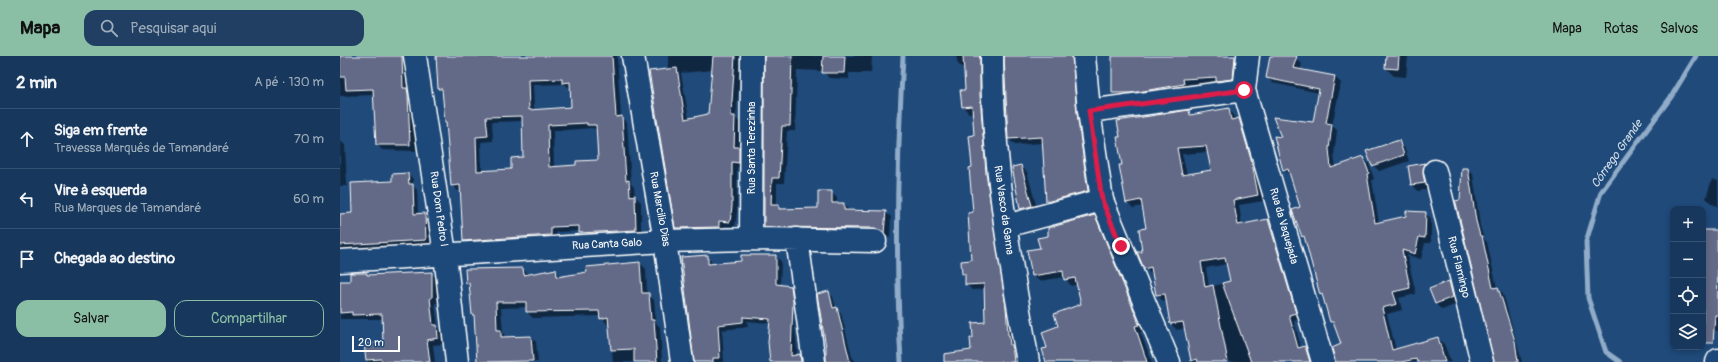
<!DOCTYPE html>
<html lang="pt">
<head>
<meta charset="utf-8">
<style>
	body { margin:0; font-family:Pangolin,sans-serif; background:#203f62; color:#f1f3f6 }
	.controls { position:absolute; right:12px; bottom:12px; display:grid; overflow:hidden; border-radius:8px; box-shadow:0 2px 6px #0003 }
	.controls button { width:36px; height:36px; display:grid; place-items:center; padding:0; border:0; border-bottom:1px solid #365272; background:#17385c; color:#f1f3f6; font:20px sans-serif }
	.scale { position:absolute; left:12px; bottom:10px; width:48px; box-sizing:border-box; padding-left:4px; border:2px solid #fff; border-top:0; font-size:11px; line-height:14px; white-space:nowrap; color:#fff; -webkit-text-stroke:3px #1f4a7a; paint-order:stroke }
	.stop { position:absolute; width:12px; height:12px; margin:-9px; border:3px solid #e11d48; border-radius:50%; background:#fff }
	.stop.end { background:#e11d48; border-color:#fff; box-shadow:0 1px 4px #0008 }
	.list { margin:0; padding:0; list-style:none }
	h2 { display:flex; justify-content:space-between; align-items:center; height:52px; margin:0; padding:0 16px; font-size:17px }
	h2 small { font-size:13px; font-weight:400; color:#9eacbb }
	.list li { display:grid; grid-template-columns:26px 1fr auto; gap:12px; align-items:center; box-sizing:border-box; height:60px; padding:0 16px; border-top:1px solid #365272 }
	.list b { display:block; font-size:15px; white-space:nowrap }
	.list p { margin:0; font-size:13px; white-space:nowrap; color:#9eacbb }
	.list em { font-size:13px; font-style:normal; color:#9eacbb }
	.actions { display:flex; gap:8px; padding:12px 16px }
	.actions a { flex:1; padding:9px 0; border:1px solid #8abfa5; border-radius:12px; text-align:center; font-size:14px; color:#8abfa5 }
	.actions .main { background:#8abfa5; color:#111 }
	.icon { flex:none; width:22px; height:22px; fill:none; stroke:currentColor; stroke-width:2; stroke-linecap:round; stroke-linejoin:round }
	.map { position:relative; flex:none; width:1378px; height:306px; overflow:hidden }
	header { display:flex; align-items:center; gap:24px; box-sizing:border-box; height:56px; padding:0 20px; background:#8abfa5; color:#111 }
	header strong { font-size:19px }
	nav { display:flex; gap:22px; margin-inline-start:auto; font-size:14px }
	.search { width:280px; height:36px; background:#203f62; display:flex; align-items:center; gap:10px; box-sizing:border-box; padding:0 14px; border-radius:12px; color:#9eacbb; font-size:15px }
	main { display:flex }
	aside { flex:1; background:#17385c }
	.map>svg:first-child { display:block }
	.shadow { fill:#0007; fill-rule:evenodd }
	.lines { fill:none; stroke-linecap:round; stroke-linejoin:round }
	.stream { stroke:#91acc8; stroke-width:5 }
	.building { fill:#636b87; stroke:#fff; fill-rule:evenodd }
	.minor-casing { stroke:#fff; stroke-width:25 }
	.minor { stroke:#1f4a7a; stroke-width:22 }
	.route { stroke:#e11d48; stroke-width:5 }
	.labels { text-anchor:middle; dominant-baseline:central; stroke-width:3; stroke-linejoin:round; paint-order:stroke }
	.street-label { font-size:11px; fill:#fff; stroke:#1f4a7a }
	.water-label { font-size:12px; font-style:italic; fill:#d1dce8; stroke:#1f4a7a }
</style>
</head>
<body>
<header>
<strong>Mapa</strong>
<div class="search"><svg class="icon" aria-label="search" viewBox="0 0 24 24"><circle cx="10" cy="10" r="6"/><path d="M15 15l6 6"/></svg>Pesquisar aqui</div>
<nav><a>Mapa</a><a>Rotas</a><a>Salvos</a></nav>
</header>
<main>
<aside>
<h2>2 min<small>A pé · 130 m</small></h2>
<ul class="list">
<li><svg class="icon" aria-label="ahead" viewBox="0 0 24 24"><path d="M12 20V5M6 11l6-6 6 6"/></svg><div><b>Siga em frente</b><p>Travessa Marquês de Tamandaré</p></div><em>70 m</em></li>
<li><svg class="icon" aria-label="left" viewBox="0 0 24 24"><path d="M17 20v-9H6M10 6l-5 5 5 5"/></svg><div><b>Vire à esquerda</b><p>Rua Marques de Tamandaré</p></div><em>60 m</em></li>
<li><svg class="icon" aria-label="arrive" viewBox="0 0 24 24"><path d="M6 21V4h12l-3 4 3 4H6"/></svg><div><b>Chegada ao destino</b></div></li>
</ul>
<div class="actions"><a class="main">Salvar</a><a>Compartilhar</a></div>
</aside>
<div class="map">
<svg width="1378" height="306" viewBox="0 0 1378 306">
	<rect width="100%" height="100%" fill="#1f4a7a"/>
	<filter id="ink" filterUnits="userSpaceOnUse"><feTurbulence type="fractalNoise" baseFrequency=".025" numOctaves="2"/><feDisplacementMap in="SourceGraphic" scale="8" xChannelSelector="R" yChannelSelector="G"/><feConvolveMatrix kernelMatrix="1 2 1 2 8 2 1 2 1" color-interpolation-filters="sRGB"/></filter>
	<g filter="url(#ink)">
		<!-- shadow -->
		<path class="shadow" d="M0 0 67 1 68 35 73 39 74 45 76 95 42 94 37 88 34 39 0 40Z
			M97 0H277L281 61 287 67 291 128 294 131 295 140 301 146V180L246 182 240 175 216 176V185L130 190 124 184 122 135H118L112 129 103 37 99 33ZM225 28 229 32H231L232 52 194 54 193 29ZM183 65 184 102 172 114 142 116 141 86 153 85 152 66ZM252 72 258 74 259 105 237 110 214 111 213 75Z
			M328 0H399L400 15 396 62 400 67 399 92 404 97V111H397V156L395 170H384V176L342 177 336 172 330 13 328 12ZM373 14 369 59 349 63 341 17Z
			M424 0H532L531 17H509V23L489 22 483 15 457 14 455 75H447L444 127H437V150L442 154 479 153 491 136 497 142V148H504L510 155 545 156 551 161 550 182 542 178 430 176 425 170Z
			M616 0H646L680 306H629L634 283 646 267 645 233 632 234 626 228V221L623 218 632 205 636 80 633 56 629 57 623 51 627 34 625 14 618 8Z
			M664 0H739L754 141 713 152 707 146 703 87 675 89 669 83Z
			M773 0H903L898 29 879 27 848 28 849 34 779 42 773 36Z
			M930 0 956 2 962 8 960 14 995 21 1001 27 992 70 997 74 994 100 996 111 1023 102 1029 108 1034 123 1032 124 1039 167 1085 157 1091 163V187H1085L1081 203 1067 199 1076 238 1059 242 1062 254 1047 258 1056 294 1098 282 1104 288 1111 306H995L1002 289 995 270 991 266 984 241 981 238 967 185 962 181 954 155 961 152 951 120 944 114 942 82 973 67 979 37 933 27 927 21Z
			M1047 0H1068L1066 21 1054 20 1046 12Z
			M888 53 894 59 895 64H898L904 69 902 86 905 87 912 93 923 145 899 149 902 169 928 164 934 170 961 263 954 265 961 292 965 291 971 297 974 306H852L845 272 837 274 831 268 827 244 823 245 817 239 813 218H811L805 212 803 196 807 173 803 150 793 152 787 146 783 109 849 56 852 59ZM869 96 872 115 847 119 842 98ZM887 208 891 226 869 231 866 212Z
			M0 85 5 89 7 130H0Z
			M1058 85 1064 91 1069 105 1039 115 1033 109Z
			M1084 108 1090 114V133L1078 135 1072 128ZM1082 114H1084L1083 123Z
			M681 110 687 116 698 156 687 159 681 153 673 112Z
			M1128 113 1133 118 1140 170 1144 183 1147 186 1157 232 1163 237 1182 306H1155L1121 145Z
			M68 118 73 123V130L77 134 78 159 85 158 90 163 91 188 0 194V159L13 158 53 126Z
			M1372 123 1378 125V150L1372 148 1366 142Z
			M754 160 760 166 803 269 804 275 800 276 812 306H707L720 271 742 249 737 228 731 230 725 221 699 225 693 219 701 192 709 181Z
			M1363 175H1378V275L1366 274 1363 271Z
			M367 200 373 208 435 200 441 205 440 230 451 235 457 294 456 306H431L430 267 407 265 408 271 382 274 384 306H355Z
			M300 207 306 213 307 238 314 244 316 267 320 271 322 306H273L270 268H267L261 260 193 262 187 256V251L161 252 163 277 166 282 191 281 196 286 198 306H138L131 231 127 227 183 213 189 219 215 214 221 221Z
			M91 217 97 223 98 247H95L98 271 102 276 104 288 93 289 95 306H27L25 289 44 286 43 263H0V226H11L27 218 30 220Z
			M1109 226 1115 232 1119 247 1102 254 1096 248 1090 234Z
			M489 236 493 241 496 252 501 257 512 301 516 306H487Z"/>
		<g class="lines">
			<!-- stream -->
			<path class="stream" d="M561 306C555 204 557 102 563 0
				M1280 306 1266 296 1248 242 1246 186 1261 136 1331 41 1356 0"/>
		</g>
		<!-- building -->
		<path class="building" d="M0 0H62L63 32H67L68 38 70 89H36L33 33 6 34 5 21H0Z
			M96 0H272L276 61 282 60 286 125 289 124 290 140 295 139 296 174 239 177V170L211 171V179L123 185 120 129 111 130 106 66H105L102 33H98ZM222 23V27L230 26 231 51 189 54 188 24ZM182 60 183 101 171 102V113L137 115 136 81 148 80 146 61ZM247 67V69H256L258 104 236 105V109L209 111 208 69Z
			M373 0H395L391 60H395L394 91H399V107L392 106V150L390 166 379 165V171L335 172 309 15 337 12 345 63 368 58Z
			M424 0H452L450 70H442L439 122H432L431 149H439V153L478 152V135H492V147H504V154L546 155 544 177 535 172 424 171Z
			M483 0H505L504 17H482Z
			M623 0H640V39L646 117 666 251 668 279H669L670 289H672L674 306H604V298L631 294 630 282H633L632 267 645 266 644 228 625 229V218H622L621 205 631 204 628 157 633 156 629 112 632 111 629 80 634 79 632 50 622 51 620 34H625Z
			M664 0H732L737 57 748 135 706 146 702 81 668 83Z
			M772 0H895L893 23 876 25V21L843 23 844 28 792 37H772Z
			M930 0H957L953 12 995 20 986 67 992 68 989 93 991 112 1023 101 1029 117 1027 118 1035 167 1066 160V155L1086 156 1085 182 1079 181 1075 198 1062 194 1070 232 1053 236 1057 248 1042 252 1052 294 1098 281 1105 306H1077L1076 303 1061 306H995L992 292 1001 288 993 266H990L982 238 980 239 964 180 962 181 952 154 960 151 948 113 943 115 934 80 941 81 933 61 973 66 979 33 926 22Z
			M1046 0H1059L1058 13 1045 12Z
			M889 52 891 64 899 62 912 107 918 139 893 144 898 169 928 163 956 257 949 259 958 292 965 290 970 306H911L882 227 890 225 885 202 861 206 865 231 873 229 888 306H858L857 303 851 305 843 266 830 268 825 238 816 239 811 211 804 213 797 196H802L799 173 806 172 801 144 786 147 779 109H782L777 81H780L777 65 849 54 850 59ZM866 90 871 114 842 119 837 92Z
			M1059 84 1064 99 1032 110 1026 95Z
			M1085 107 1083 118 1085 127 1071 129 1068 110Z
			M681 109 692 150 680 153 672 111Z
			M1122 112H1128L1136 165 1140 180H1142L1153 232 1158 231 1175 285 1178 306H1154L1116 147 1115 145 1120 144Z
			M68 117 69 128H73L74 158 85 157 86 184 0 189V158L12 157 11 127 52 125V118Z
			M755 159 797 262 799 269 795 270 807 306H706L702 293 707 292 702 276 718 270 714 258 741 248 735 222 724 224 723 215 692 220 687 194 700 192 697 182 708 180V172Z
			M1363 174H1377L1378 259H1375L1373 287H1363Z
			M368 199V208L401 205V199H436V228L451 230 453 245 451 300 460 298 461 306H430L428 286 430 263 403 261V266L378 269 380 302H373V306H354L341 201Z
			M300 206 302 237H309L311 264H314L317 306H294V293L271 294 268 261 260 263 259 255 186 256V246H156L157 274H161V281L191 280 193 305 137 306 134 259H132L129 227 126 228 125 213 183 212 184 219 216 213 217 221 247 216 246 211Z
			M92 216V242H90L93 269H97L98 282 87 284 90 306H42L41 303 26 304 24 288 43 286 42 258 12 259V256L0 257V225H10V217H27V219Z
			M1109 225 1113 241 1095 248 1089 233Z
			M489 235 493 252 497 251 510 306H486V291L477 238Z"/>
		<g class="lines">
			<!-- minor casing -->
			<g class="minor-casing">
				<path id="minor" d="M75 0 105 198 117 306
					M293 0 325 185 342 306
					M652 0C652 103 670 205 688 306
					M744 0 749 55 762 144 829 306
					M908 0 904 34 983 306
					M749 55 904 34
					M1095 115 1142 306
					M666 170 762 144
					M411 183 412 0
					M457 183 474 306
					M0 205 325 185 411 183 535 185
					M1377 306 1378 304"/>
			</g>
			<!-- minor -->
			<use href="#minor" class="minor"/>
		</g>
	</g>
	<g class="lines" filter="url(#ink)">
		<!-- route -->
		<path class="route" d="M781 190 762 144 749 55 904 34"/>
	</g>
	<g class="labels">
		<!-- street labels -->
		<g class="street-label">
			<text transform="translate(411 92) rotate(-90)">Rua Santa Terezinha</text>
			<text transform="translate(99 153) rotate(82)">Rua Dom Pedro I</text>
			<text transform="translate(320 153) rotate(80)">Rua Marcilio Dias</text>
			<text transform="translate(664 154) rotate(82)">Rua Vasco da Gama</text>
			<text transform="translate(944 170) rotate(74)">Rua da Vaquejada</text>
			<text transform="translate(267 188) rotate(-3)">Rua Canta Galo</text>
			<text transform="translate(1119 211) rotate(76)">Rua Flamingo</text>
		</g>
		<!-- water labels -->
		<g class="water-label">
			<text transform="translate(1277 98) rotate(-55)">Córrego Grande</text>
		</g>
	</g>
</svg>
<div class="controls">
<button>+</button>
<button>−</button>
<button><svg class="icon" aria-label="locate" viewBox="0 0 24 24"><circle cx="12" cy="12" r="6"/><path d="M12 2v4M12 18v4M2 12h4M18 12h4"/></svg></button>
<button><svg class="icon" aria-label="layers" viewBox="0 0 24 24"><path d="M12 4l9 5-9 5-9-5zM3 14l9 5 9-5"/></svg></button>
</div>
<div class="scale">20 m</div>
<div class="stop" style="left:904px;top:34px"></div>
<div class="stop end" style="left:781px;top:190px"></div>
</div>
</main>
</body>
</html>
